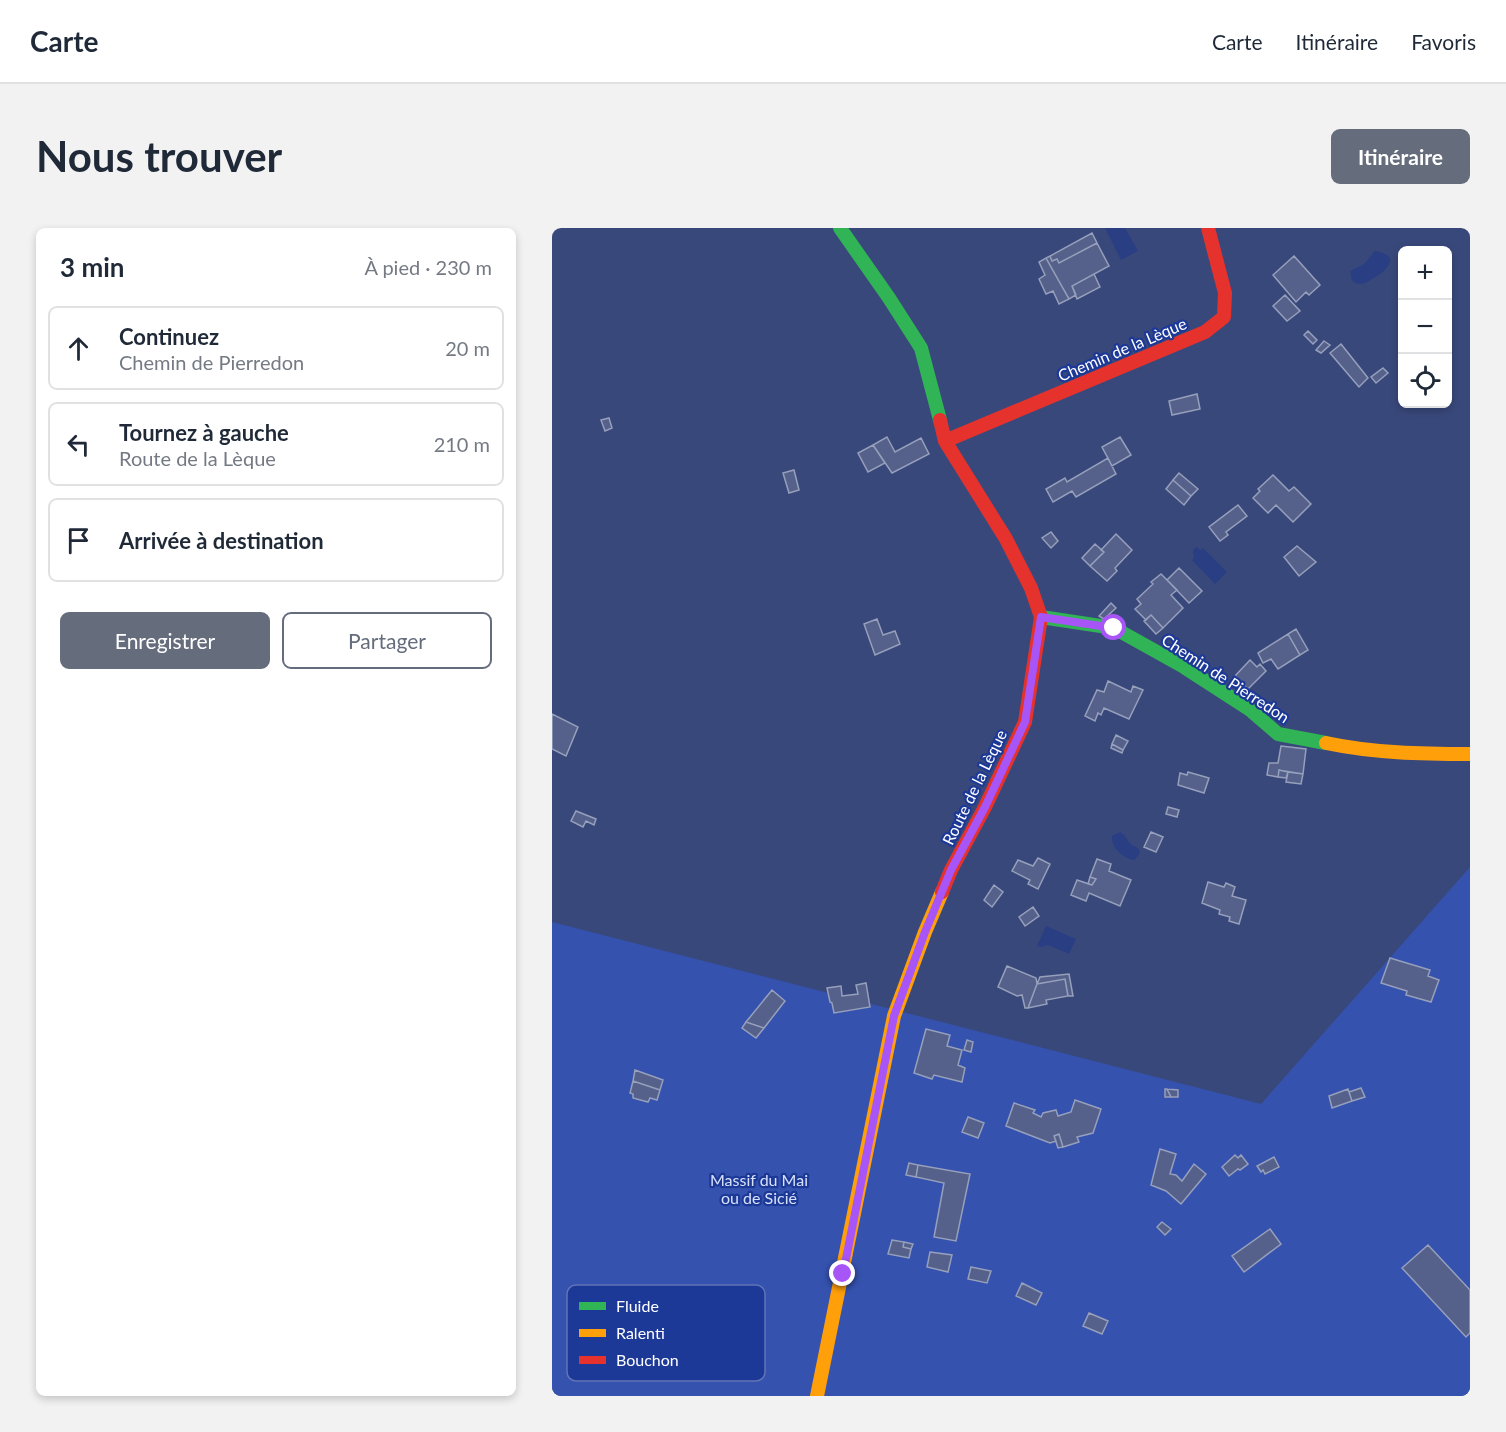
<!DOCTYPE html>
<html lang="fr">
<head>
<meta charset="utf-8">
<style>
	body { margin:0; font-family:Lato,sans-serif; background:#f2f2f3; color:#1f2937 }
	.controls { position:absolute; right:18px; top:18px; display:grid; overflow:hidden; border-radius:9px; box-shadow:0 3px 9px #0003 }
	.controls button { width:54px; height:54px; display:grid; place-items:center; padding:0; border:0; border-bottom:2px solid #e0e1e3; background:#fff; color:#1f2937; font:30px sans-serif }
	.stop { position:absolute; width:18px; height:18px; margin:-14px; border:4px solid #a855f7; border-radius:50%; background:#fff }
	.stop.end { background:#a855f7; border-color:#fff; box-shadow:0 2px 6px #0008 }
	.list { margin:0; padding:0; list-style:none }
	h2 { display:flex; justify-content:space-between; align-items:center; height:78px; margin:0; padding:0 24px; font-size:26px }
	h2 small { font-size:20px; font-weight:400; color:#747a83 }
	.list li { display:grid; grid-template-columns:39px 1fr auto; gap:18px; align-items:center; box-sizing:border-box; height:84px; margin:0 12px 12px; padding:0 12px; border:2px solid #e0e1e3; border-radius:9px }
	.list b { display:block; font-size:22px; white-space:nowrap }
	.list p { margin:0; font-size:20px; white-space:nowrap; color:#747a83 }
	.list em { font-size:20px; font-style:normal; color:#747a83 }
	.actions { display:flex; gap:12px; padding:18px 24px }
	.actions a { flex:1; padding:14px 0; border:2px solid #656c7c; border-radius:9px; text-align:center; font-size:21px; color:#656c7c }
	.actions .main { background:#656c7c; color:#fff }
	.icon { flex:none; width:33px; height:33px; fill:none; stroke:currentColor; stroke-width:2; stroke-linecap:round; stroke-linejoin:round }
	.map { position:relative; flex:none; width:918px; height:1168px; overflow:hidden; border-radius:9px }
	header { display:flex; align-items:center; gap:36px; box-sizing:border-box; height:84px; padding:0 30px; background:#fff; border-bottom:2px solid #e0e1e3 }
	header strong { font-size:28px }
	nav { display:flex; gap:33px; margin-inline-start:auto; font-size:21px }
	.intro { display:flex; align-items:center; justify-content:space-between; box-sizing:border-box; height:144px; padding:0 36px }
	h1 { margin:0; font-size:42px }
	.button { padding:15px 27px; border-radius:9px; background:#656c7c; color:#fff; font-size:21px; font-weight:700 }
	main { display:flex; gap:36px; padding:0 36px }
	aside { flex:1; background:#fff; border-radius:9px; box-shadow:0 3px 9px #0003 }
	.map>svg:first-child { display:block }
	.green { fill:#3552ae }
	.water { fill:#2a3e83 }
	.building { fill:#55618a; stroke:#969fbb; stroke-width:1.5 }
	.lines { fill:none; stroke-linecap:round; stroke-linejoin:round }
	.fast { stroke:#30b455; stroke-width:14 }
	.slow { stroke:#ff9f0a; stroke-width:14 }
	.jam { stroke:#e5322d; stroke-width:14 }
	.route { stroke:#a855f7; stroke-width:8 }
	.labels { text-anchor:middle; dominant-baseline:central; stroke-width:4.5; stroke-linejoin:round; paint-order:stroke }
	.street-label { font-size:16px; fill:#fff; stroke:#1d3997 }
	.park-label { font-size:16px; fill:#d8e1fb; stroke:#1d3997 }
	.key { fill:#1d3997; stroke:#6174b6; stroke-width:1.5 }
	.key-label { font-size:16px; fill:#fff }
</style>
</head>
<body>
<header>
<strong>Carte</strong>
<nav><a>Carte</a><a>Itinéraire</a><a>Favoris</a></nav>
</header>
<div class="intro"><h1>Nous trouver</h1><a class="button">Itinéraire</a></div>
<main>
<aside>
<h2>3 min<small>À pied · 230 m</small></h2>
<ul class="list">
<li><svg class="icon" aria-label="ahead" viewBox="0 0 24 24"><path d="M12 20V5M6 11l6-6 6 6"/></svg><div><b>Continuez</b><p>Chemin de Pierredon</p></div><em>20 m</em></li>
<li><svg class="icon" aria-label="left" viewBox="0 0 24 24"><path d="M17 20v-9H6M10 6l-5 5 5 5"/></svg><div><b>Tournez à gauche</b><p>Route de la Lèque</p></div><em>210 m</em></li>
<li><svg class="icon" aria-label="arrive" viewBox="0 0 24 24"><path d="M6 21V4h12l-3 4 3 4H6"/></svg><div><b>Arrivée à destination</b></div></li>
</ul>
<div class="actions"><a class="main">Enregistrer</a><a>Partager</a></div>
</aside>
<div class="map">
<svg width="918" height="1168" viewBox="0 0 918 1168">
	<rect width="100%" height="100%" fill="#39487b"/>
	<!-- green -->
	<path class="green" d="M918 639V1168H0V694L709 876Z"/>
	<!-- water -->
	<path class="water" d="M553 0H573L586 23 569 32Z
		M823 23C849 27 837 41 822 50 818 52 813 56 809 56 804 56 803 55 800 52L798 43 812 36Z
		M644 319 649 322 651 320 675 344 663 356 640 332 642 329C641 325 640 322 644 319Z
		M568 604C574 607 574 611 579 616 582 619 585 618 588 623L586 628 582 632C571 630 559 620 560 608Z
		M494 698 524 711 517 726 496 717 490 719 485 718Z"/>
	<!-- building -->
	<path class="building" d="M540 5 545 15 507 35 505 31 500 33 498 28Z
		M545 15 557 38 520 58 524 67 517 71 494 30 498 28 500 33 505 31 507 35Z
		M742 28 768 57 757 67 754 64 744 74 721 47Z
		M494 30 517 71 507 76 501 63 494 66 487 51 493 47 487 34Z
		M542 46 548 59 525 71 520 58Z
		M733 67 748 83 735 93 721 78Z
		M756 103 765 112 761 116 752 107Z
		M772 113 778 117 769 125 764 122Z
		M789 116 816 150 807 159 778 125Z
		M831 140 836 145 824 155 819 149Z
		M645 166 648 181 620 187 617 173Z
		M57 190 60 200 53 203 49 192Z
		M335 209 343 224 369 210 377 226 340 245 321 217Z
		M568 209 579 227 560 238 550 219Z
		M321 217 333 235 316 244 306 225Z
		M556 230 564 246 524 269 520 263 501 274 494 261 513 250 515 254Z
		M242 242 247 262 237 265 231 245Z
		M627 245 646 261 639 268 621 252Z
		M721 247 737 263 742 259 759 276 741 294 724 277 716 285 701 270 708 263 706 261Z
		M621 252 639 268 632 277 614 261Z
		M686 277 695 288 674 304 676 307 668 313 657 299Z
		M499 304 506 313 499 320 490 310Z
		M564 306 580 322 563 340 565 343 555 353 538 338 552 324 549 322Z
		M543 316 552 324 538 338 530 330Z
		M745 318 764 334 747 348 732 329Z
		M627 340 650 363 637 375 615 352Z
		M609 346 625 362 619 367 631 380 611 400 599 387 594 392 583 381 589 376 585 371 601 356 599 354Z
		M559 375 564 380 552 391 547 388Z
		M599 387 611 400 604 406 592 393Z
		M325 391 331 407 343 403 348 416 323 427 312 396Z
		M744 401 756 422 748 427 736 406Z
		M736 406 748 427 726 441 719 431 711 435 706 425Z
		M698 432 705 439 708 436 714 443 696 461 683 448Z
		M556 453 579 464 581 458 591 462 577 491 552 480 549 487 546 485 543 493 533 488 545 462 552 464Z
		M0 486 26 499 14 528 0 521Z
		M564 507 576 513 571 522 560 516Z
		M560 516 571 522 570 525 559 520Z
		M729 518 754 521 751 546 727 542 726 549 715 547 717 535H726Z
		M727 542 736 544 734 550 726 549Z
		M636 544 657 550 652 565 626 557 628 545 635 547Z
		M736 544 751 546 749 556 734 554Z
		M616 579 627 582 625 589 614 586Z
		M24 583 44 591 42 597 34 593 31 599 19 593Z
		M599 604 611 609 604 624 592 619Z
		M486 630 498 636 486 661 476 656 478 652 460 643 466 632 481 638Z
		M545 631 559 636 557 643 579 652 568 678 537 665 534 673 519 667 525 652 540 657 544 651 538 649Z
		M538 649 544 651 540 657 536 656Z
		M656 654 672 659 674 655 683 659 680 668 694 672 687 696 677 693 678 689 667 686 668 682 650 675Z
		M442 657 451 664 440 679 432 672Z
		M481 679 487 688 473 698 467 689Z
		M838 730 878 742 876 748 887 752 879 774 854 767 855 763 829 755Z
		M455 738 484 750 485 756 476 780H473L470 767 465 768 446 759Z
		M517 746 521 768H516L513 751 485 756 488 749Z
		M513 751 516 768 494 772 495 776 476 780 485 756Z
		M314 755 318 779 282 785 280 775 278 774 275 760 289 758 290 768 306 766 304 757Z
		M220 762 233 773 212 800 194 794Z
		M194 794 212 800 204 810 190 800Z
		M374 801 398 807 395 818 410 822 406 837 413 840 410 854 382 847 380 851 362 845Z
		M415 812 421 814 419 824 412 822Z
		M83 842 111 852 108 862 81 853Z
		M81 853 108 862 105 872 98 870 96 874 81 870V866L78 865Z
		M809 860 813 869 800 873 797 864Z
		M613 861H615L619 869H613Z
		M615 861 626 862V869H619Z
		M796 861 800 873 780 880 777 868Z
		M523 872 549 881 541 905 525 909 527 914 511 919 507 906 502 908 504 913 498 915 454 898 462 875 483 882 481 885 489 889 491 885 504 882 506 888 519 884Z
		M416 889 432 895 426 910 410 904Z
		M507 906 511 919 506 920 502 908Z
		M608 921 624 926 618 946 624 947 630 953 642 936 654 946 629 976 614 963 599 957Z
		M683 927 686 930 689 927 696 936 688 942 686 941 677 948 670 939Z
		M722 929 727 939 713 946 711 942 709 944 705 938Z
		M357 935 366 937 364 949 354 947Z
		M366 937 418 946 404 1013 382 1009 392 955 364 949Z
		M610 994 619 1001 613 1007 605 999Z
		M718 1001 729 1016 692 1044 680 1028Z
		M340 1012 352 1014 351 1019 359 1021 357 1030 336 1026Z
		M352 1014 361 1016 359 1021 351 1019Z
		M876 1017 918 1062V1105L914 1109 850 1040Z
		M378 1024 400 1027 396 1044 375 1039Z
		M419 1039 439 1043 435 1055 416 1051Z
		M470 1055 490 1065 484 1077 464 1068Z
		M537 1085 556 1093 550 1106 531 1098Z"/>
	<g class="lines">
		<!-- fast -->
		<path class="fast" d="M288 0 337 70 369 120 388 192
			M489 389 562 400 632 439 697 481 726 506 774 515"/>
		<!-- slow -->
		<path class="slow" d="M774 515C821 525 870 526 918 526
			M265 1168 342 788 373 704 390 664"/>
		<!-- jam -->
		<path class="jam" d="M388 192 393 213 454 311 479 360 489 389 473 494 433 579 399 642 390 664
			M393 213 653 104 672 89 673 65 656 0"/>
	</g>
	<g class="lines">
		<!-- route -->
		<path class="route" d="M291 1046 342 788 373 704 399 642 433 579 473 494 489 389 562 400"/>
	</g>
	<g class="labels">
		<!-- street labels -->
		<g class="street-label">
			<text transform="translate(570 121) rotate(-23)">Chemin de la Lèque</text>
			<text transform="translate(674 450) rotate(33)">Chemin de Pierredon</text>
			<text transform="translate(422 559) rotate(-64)">Route de la Lèque</text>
		</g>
		<!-- park labels -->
		<g class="park-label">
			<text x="207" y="951">Massif du Mai<tspan x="207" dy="18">ou de Sicié</tspan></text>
		</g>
	</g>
	<!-- legend -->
	<rect x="15" y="1057" width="198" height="96" rx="9" class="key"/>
	<rect x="27" y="1074" width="27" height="8" fill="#30b455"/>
	<rect x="27" y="1101" width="27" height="8" fill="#ff9f0a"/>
	<rect x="27" y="1128" width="27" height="8" fill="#e5322d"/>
	<g class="key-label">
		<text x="64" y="1084">Fluide</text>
		<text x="64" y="1111">Ralenti</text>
		<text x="64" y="1138">Bouchon</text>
	</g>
</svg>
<div class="controls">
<button>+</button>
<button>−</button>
<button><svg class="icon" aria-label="locate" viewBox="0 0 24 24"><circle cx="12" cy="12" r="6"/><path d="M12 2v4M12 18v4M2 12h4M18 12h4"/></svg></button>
</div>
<div class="stop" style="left:562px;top:400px"></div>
<div class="stop end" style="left:291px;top:1046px"></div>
</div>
</main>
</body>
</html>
